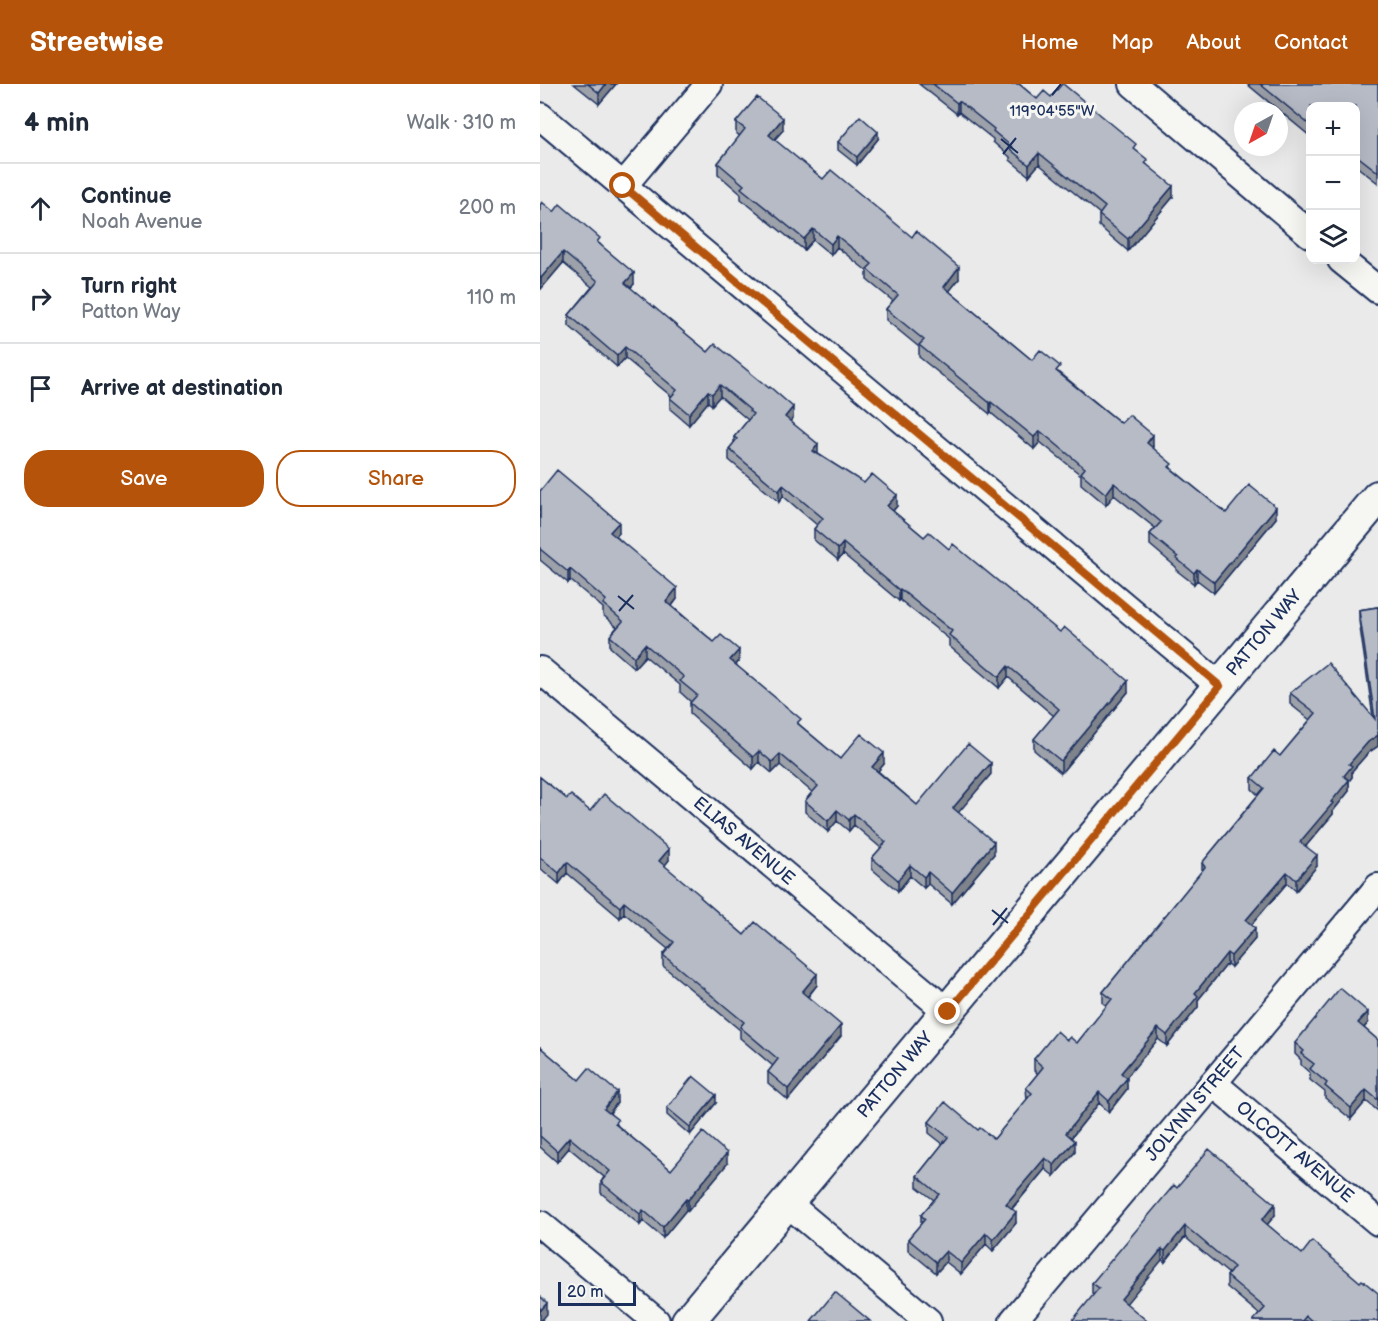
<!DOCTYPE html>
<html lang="en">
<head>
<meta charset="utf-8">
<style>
	body { margin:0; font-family:"Balsamiq Sans",sans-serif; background:#f6f6f7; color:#1f2937 }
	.controls { position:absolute; right:18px; top:18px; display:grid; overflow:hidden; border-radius:12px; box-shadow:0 6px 24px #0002 }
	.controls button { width:54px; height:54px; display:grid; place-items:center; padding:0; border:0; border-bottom:2px solid #e0e1e3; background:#fff; color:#1f2937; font:30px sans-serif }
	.compass { position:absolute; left:694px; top:18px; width:54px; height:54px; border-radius:50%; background:#fff; box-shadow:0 6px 24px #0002; rotate:220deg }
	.scale { position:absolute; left:18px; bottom:15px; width:78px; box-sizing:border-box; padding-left:6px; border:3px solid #1b2f5e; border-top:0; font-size:16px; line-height:21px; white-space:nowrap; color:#1b2f5e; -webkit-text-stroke:4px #f6f6f2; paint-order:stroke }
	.stop { position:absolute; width:18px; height:18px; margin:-14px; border:4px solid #b45309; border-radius:50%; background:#fff }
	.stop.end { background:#b45309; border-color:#fff; box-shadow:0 2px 6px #0008 }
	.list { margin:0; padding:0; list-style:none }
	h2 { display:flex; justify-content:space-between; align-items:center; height:78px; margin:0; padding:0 24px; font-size:26px }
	h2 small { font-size:20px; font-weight:400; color:#747a83 }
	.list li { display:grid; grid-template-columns:39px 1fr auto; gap:18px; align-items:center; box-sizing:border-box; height:90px; padding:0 24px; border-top:2px solid #e0e1e3 }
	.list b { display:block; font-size:22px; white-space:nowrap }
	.list p { margin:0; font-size:20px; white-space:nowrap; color:#747a83 }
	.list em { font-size:20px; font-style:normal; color:#747a83 }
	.actions { display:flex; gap:12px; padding:18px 24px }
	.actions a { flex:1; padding:14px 0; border:2px solid #b45309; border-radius:24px; text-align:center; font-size:21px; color:#b45309 }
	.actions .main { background:#b45309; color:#fff }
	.icon { flex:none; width:33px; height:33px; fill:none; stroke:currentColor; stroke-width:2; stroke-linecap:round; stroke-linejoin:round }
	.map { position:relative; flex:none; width:838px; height:1237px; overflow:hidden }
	header { display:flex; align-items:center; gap:36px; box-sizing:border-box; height:84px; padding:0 30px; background:#b45309; color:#fff }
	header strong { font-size:28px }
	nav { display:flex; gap:33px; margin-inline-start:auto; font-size:21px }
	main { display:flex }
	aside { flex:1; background:#fff }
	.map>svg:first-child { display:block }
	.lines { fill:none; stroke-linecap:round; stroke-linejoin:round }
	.minor-casing { stroke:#1b2f5e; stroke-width:30 }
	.tertiary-casing { stroke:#1b2f5e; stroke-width:36 }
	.minor { stroke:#f6f6f2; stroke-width:26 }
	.tertiary { stroke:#f6f6f2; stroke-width:32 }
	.wall { fill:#9da1aa; stroke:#1b2f5e; stroke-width:1.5 }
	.shaded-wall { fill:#7f838b; stroke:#1b2f5e; stroke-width:1.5 }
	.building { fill:#b6bbc6; stroke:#1b2f5e; stroke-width:1.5 }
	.route { stroke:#b45309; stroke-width:8 }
	.ticks { fill:none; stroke:#1b2f5e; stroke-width:2 }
	.labels { text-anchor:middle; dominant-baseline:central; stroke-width:6; stroke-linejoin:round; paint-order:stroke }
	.street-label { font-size:18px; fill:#1b2f5e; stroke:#f6f6f2 }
	.ticks-label { font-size:15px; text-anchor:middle; fill:#1b2f5e; stroke:#f6f6f2; stroke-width:6; stroke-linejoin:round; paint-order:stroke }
</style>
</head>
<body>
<header>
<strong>Streetwise</strong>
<nav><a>Home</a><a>Map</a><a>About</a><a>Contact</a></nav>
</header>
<main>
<aside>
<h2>4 min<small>Walk · 310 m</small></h2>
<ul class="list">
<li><svg class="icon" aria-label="ahead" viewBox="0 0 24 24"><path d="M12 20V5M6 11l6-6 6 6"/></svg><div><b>Continue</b><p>Noah Avenue</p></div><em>200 m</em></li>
<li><svg class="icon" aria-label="right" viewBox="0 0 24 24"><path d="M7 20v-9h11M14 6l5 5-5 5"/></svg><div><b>Turn right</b><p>Patton Way</p></div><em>110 m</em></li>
<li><svg class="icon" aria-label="arrive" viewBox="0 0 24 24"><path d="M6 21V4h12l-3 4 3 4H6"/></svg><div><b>Arrive at destination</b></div></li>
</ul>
<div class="actions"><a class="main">Save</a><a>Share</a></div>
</aside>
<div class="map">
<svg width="838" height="1237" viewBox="0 0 838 1237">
	<rect width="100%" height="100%" fill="#e9eae9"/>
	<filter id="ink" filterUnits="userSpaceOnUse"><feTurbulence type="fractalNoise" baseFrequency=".0167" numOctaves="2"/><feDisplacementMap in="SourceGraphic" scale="12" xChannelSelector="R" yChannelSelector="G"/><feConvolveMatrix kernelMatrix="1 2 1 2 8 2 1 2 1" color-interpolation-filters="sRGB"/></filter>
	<g filter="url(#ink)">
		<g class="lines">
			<!-- minor casing -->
			<g class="minor-casing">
				<path id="minor" d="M593 0 770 150
					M0 32 680 602
					M83 102 169 0
					M801 176 838 206
					M0 586 408 928
					M673 999 838 1138
					M247 1119 388 1237
					M0 1140 116 1237
					M473 1237 838 803"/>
			</g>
			<!-- tertiary casing -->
			<g class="tertiary-casing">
				<path id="tertiary" d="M148 1237 838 413"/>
			</g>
			<!-- minor -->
			<use href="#minor" class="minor"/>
			<!-- tertiary -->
			<use href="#tertiary" class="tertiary"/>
		</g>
		<!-- wall -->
		<path class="wall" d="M34 0H76L59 20Z
			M379 0H479L497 15 511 13 596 67 633 113 588 167 559 142V131L560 130 499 80 489 92 470 76V73L453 58V55L419 28 417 30Z
			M707 0H838V99L816 82V22H771V53Z
			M196 38 243 46 234 56 283 95 419 195 409 207 492 276 520 289 581 339 613 362 612 363 632 385 686 429 736 434 674 509 657 496 654 500 636 486V483L610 461V450L615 444 574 411 566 421 541 400V391L500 358 494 365 451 329 450 330 379 273V263L346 236V225L353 217 327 196V187L297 163 291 171 273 156 264 166 201 115V110L178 90V79L200 52 196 49Z
			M338 55 317 81 298 66V58Z
			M0 121 14 128 60 160 94 200 90 204 168 268 253 334 251 337 278 370 357 422 353 427 384 453 409 465 588 608 521 689 494 666V655L514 632 468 593 459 604 409 562V555L360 516 359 517 303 470 298 476 274 456V445L277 441 243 412 239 418 189 376V365L194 359V353L208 336 180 312 172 321 168 318 149 341 130 325V314L131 312 85 274 77 283 29 242V231L52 203 23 179 1 205 0 204Z
			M0 407 79 449 76 452 137 515 132 522 174 558 199 577 196 581 261 642 300 675 344 680 338 687 377 721 451 690 418 728 454 770 412 820 388 800 384 804 370 792 358 807 332 785V774L341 764 314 741 309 747 297 737 288 748 265 728V717L272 708 240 681 232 689 219 678 213 685 150 630V619L151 618 140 608V601L105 572 94 584 70 563V552L77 543 63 531V524L30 496 28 499 0 476Z
			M838 523V662L828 669 812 687V693L809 697V707L793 727V730L766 762 777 782 756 807 747 799 711 841 715 855 691 883 687 880 658 916V923L627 962 618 955 586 993 587 1005 569 1028 559 1019 531 1054 535 1068 514 1092 505 1085 472 1125 476 1139 453 1167 446 1160 421 1190 406 1178 396 1189 368 1166V1155L381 1140V1131L394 1116 377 1103V1092L403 1060 389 1049V1038L438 1046 454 1055 487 1016 486 1004 498 990 494 986V975L527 956 537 959 567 922 563 919V908L662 787V779L718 711 712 705V694L740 672 770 636 750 620V609L833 633 819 537V526Z
			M0 693 27 715 50 727 129 776 124 782 161 814 204 851 277 901 268 913 301 952 248 1016 228 999V988L233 982 200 954V946L123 882V871L128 865 84 829 80 834 27 789 19 800 0 784Z
			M828 939 824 944 838 956V1027L826 1017 811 1035 785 1014V1008L770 996V989L761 981V976L755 970V959Z
			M0 963 39 996 77 1019 70 1029 78 1042 131 1086 187 1080 148 1127 146 1126 123 1154 103 1137 100 1141 61 1109V1098L64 1093 29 1064 17 1078 0 1063Z
			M176 1019 150 1051 127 1031V1024Z
			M637 1104 735 1131 727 1141 838 1237H714L719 1230 687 1203V1192L689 1190 645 1153 625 1178 622 1176 554 1211 552 1210V1199Z"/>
		<!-- shaded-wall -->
		<path class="shaded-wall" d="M66 0H76L59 20V9Z
			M419 17V28L417 30V19Z
			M243 34V46L229 62V51Z
			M338 48V55L317 81V73Z
			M499 69V80L489 92V81Z
			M633 102V113L588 167V155Z
			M273 145V156L264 166V155Z
			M297 152V163L291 171V160Z
			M23 168V179L1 205V194Z
			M419 183V195L404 214V203Z
			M94 189V200L85 210V199Z
			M85 263V274L77 283V272Z
			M180 301V312L172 321V310Z
			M168 307V318L149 341V330Z
			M451 318V329L450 330V319Z
			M253 323V334L245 344V333Z
			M500 347V358L494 365V353Z
			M613 351V362L607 370V359Z
			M278 360V371L273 367Z
			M574 399V411L566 421V410Z
			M243 401V412L239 418V407Z
			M357 411V422L347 433V422Z
			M736 423V434L674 509V498Z
			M79 438V449L70 459V448Z
			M303 459V470L298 476V465Z
			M30 485V496L28 499V488Z
			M657 485V496L654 500V489Z
			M137 504V515L126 529V518Z
			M360 505V516L359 517V506Z
			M105 560V572L94 584V573Z
			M199 566V577L190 587V576Z
			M468 582V593L459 604V593Z
			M588 597V608L521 689V677Z
			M838 651V662L828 669 812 687V693L809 697V707L793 727V730L760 769V758L791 718 809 680 828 658Z
			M219 667V678L213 685V673Z
			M344 669V680L332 694V683Z
			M240 670V681L232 689V678Z
			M451 679V690L413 735V724Z
			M297 726V737L288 748V737Z
			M314 730V741L309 747V736Z
			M454 758V770L412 820V809Z
			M129 765V776L119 789V777Z
			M777 771V782L756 807V796Z
			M27 778V789L19 800V789Z
			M370 781V792L358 807V796Z
			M388 788V800L384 804V793Z
			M747 788V799L706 847V836Z
			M84 818V829L80 834V823Z
			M715 844V855L691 883V872Z
			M687 869V880L658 916V923L627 962V951L655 909Z
			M277 890V901L262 919V908Z
			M828 928V939L818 950V939Z
			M301 941V952L248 1016V1005Z
			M618 944V955L581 1000V989Z
			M587 994V1005L569 1028V1017Z
			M826 1006V1017L811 1035V1024Z
			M77 1008V1019L64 1036V1025Z
			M559 1008V1019L526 1060V1049Z
			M176 1011V1019L150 1051V1043Z
			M29 1053V1064L17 1078V1067Z
			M535 1057V1068L514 1092V1081Z
			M187 1069V1080L148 1127V1116Z
			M505 1074V1085L466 1131V1120Z
			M146 1115V1126L123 1154V1143Z
			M735 1120V1131L722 1147V1136Z
			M103 1126V1137L100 1141V1130Z
			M476 1128V1139L453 1167V1156Z
			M645 1142V1153L625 1178V1167Z
			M446 1149V1160L421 1190V1179Z
			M622 1165V1176L581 1226V1215Z
			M406 1167V1178L396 1189V1178Z
			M7 1219V1230L1 1237H0V1227Z"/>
		<!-- building -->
		<path class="building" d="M48 0H66L59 9Z
			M393 0H479L497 15 504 7 511 13 522 0H523L596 60 593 64 608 76 605 79 633 102 588 155 559 131 565 123 499 69 489 81 470 65 472 63 453 47 454 45 419 17 417 19Z
			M720 0H838V88L816 71V22H771V42Z
			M217 13 243 34 229 51 283 95 291 86 372 153 376 147 419 183 404 203 492 276 500 266 520 282 516 287 581 339 589 331 613 351 607 359 632 380 629 383 686 429 709 401 736 423 674 498 657 485 654 489 636 474 638 473 610 450 621 438 574 399 566 410 541 389 545 384 500 347 494 353 451 318 450 319 379 261 384 256 346 225 358 211 327 185 332 180 297 152 291 160 273 145 264 155 201 104 204 101 178 79 205 45 196 38Z
			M320 32 338 48 317 73 298 58Z
			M2 118 14 128 20 120 60 154 57 158 94 189 85 199 168 268 175 260 229 304 230 303 253 323 245 333 278 360 273 367 324 399 332 390 357 411 347 422 384 453 389 448 409 465 413 460 520 548 524 543 588 597 521 677 494 655 519 625 468 582 459 593 409 551 412 547 360 505 359 506 303 459 298 465 274 445 283 434 243 401 239 407 189 365 197 355 194 353 213 330 209 327 210 326 180 301 172 310 168 307 149 330 130 314 137 306 85 263 77 272 29 231 58 197 23 168 1 194 0 193V121Z
			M17 386 79 438 70 448 137 504 126 518 174 558 181 551 199 566 190 576 261 635 257 639 300 675 321 650 344 669 332 683 377 721 428 660 451 679 413 724 454 758 412 809 388 788 384 793 370 781 358 796 332 774 346 758 314 730 309 736 297 726 288 737 265 717 278 702 240 670 232 678 219 667 213 673 150 619 157 611 140 597 144 593 105 560 94 573 70 552 83 537 63 520 66 516 30 485 28 488 0 465V407Z
			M838 523V651L828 658 809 680 812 682 804 692 809 696 791 718 793 719 760 758 777 771 756 796 747 788 706 836 715 844 691 872 687 869 655 909 658 912 627 951 618 944 581 989 587 994 569 1017 559 1008 526 1049 535 1057 514 1081 505 1074 466 1120 476 1128 453 1156 446 1149 421 1179 406 1167 396 1178 368 1155 385 1135 381 1131 399 1110 377 1092 408 1053 389 1038 405 1018 438 1046 440 1044 454 1055 492 1009 486 1004 503 983 494 975 517 947 527 956 530 953 537 959 572 915 563 908 665 783 662 779 724 704 712 694 734 667 740 672 776 629 750 609 788 579 835 635 819 526Z
			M0 693 27 715 31 711 50 727 64 710 129 765 119 777 161 812 160 813 204 851 215 838 277 890 262 908 301 941 248 1005 228 988 238 975 200 943 204 938 123 871 134 858 84 818 80 823 27 778 19 789 0 773Z
			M800 904 828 928 818 939 838 956V1016L826 1006 811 1024 785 1002 787 999 770 985 774 980 761 970 764 967 755 959Z
			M0 963 39 996 49 984 77 1008 64 1025 78 1036 75 1040 131 1086 163 1048 187 1069 148 1116 146 1115 123 1143 103 1126 100 1130 61 1098 70 1087 29 1053 17 1067 0 1052Z
			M153 992 176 1011 150 1043 127 1024Z
			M669 1065 735 1120 722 1136 762 1170 772 1157 820 1198 822 1196 838 1209V1226L837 1227 838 1228V1237H772L766 1232 762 1237H715L714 1236 725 1224 687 1192 694 1183 645 1142 625 1167 622 1165 581 1215 607 1237H532L559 1204 552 1199 634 1101 637 1104Z
			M295 1208 330 1237H271Z
			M0 1212 7 1219 0 1227Z"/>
	</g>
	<g class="lines" filter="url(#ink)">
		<!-- route -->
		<path class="route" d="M83 102 680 602 408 928"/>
	</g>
	<!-- ticks -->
	<path class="ticks" d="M512 11 521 0M461 55 478 69M463 70 476 54M78 512 94 525M79 527 93 511M452 826 468 839M453 841 467 824"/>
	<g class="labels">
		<!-- street labels -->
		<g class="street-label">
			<text transform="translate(724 549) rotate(-50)">PATTON WAY</text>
			<text transform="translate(204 757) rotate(40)">ELIAS AVENUE</text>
			<text transform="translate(355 991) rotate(-50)">PATTON WAY</text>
			<text transform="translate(655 1020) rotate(-50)">JOLYNN STREET</text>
			<text transform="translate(755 1068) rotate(40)">OLCOTT AVENUE</text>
		</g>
	</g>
	<g class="ticks-label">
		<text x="512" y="32">119°04'55"W</text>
	</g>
</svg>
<div class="controls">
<button>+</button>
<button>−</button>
<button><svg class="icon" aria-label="layers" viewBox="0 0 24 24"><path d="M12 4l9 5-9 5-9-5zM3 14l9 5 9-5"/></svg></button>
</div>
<svg class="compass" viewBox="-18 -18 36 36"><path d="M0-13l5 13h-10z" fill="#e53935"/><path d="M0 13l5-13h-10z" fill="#747a83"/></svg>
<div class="scale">20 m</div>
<div class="stop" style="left:83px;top:102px"></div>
<div class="stop end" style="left:408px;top:928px"></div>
</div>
</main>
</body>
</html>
